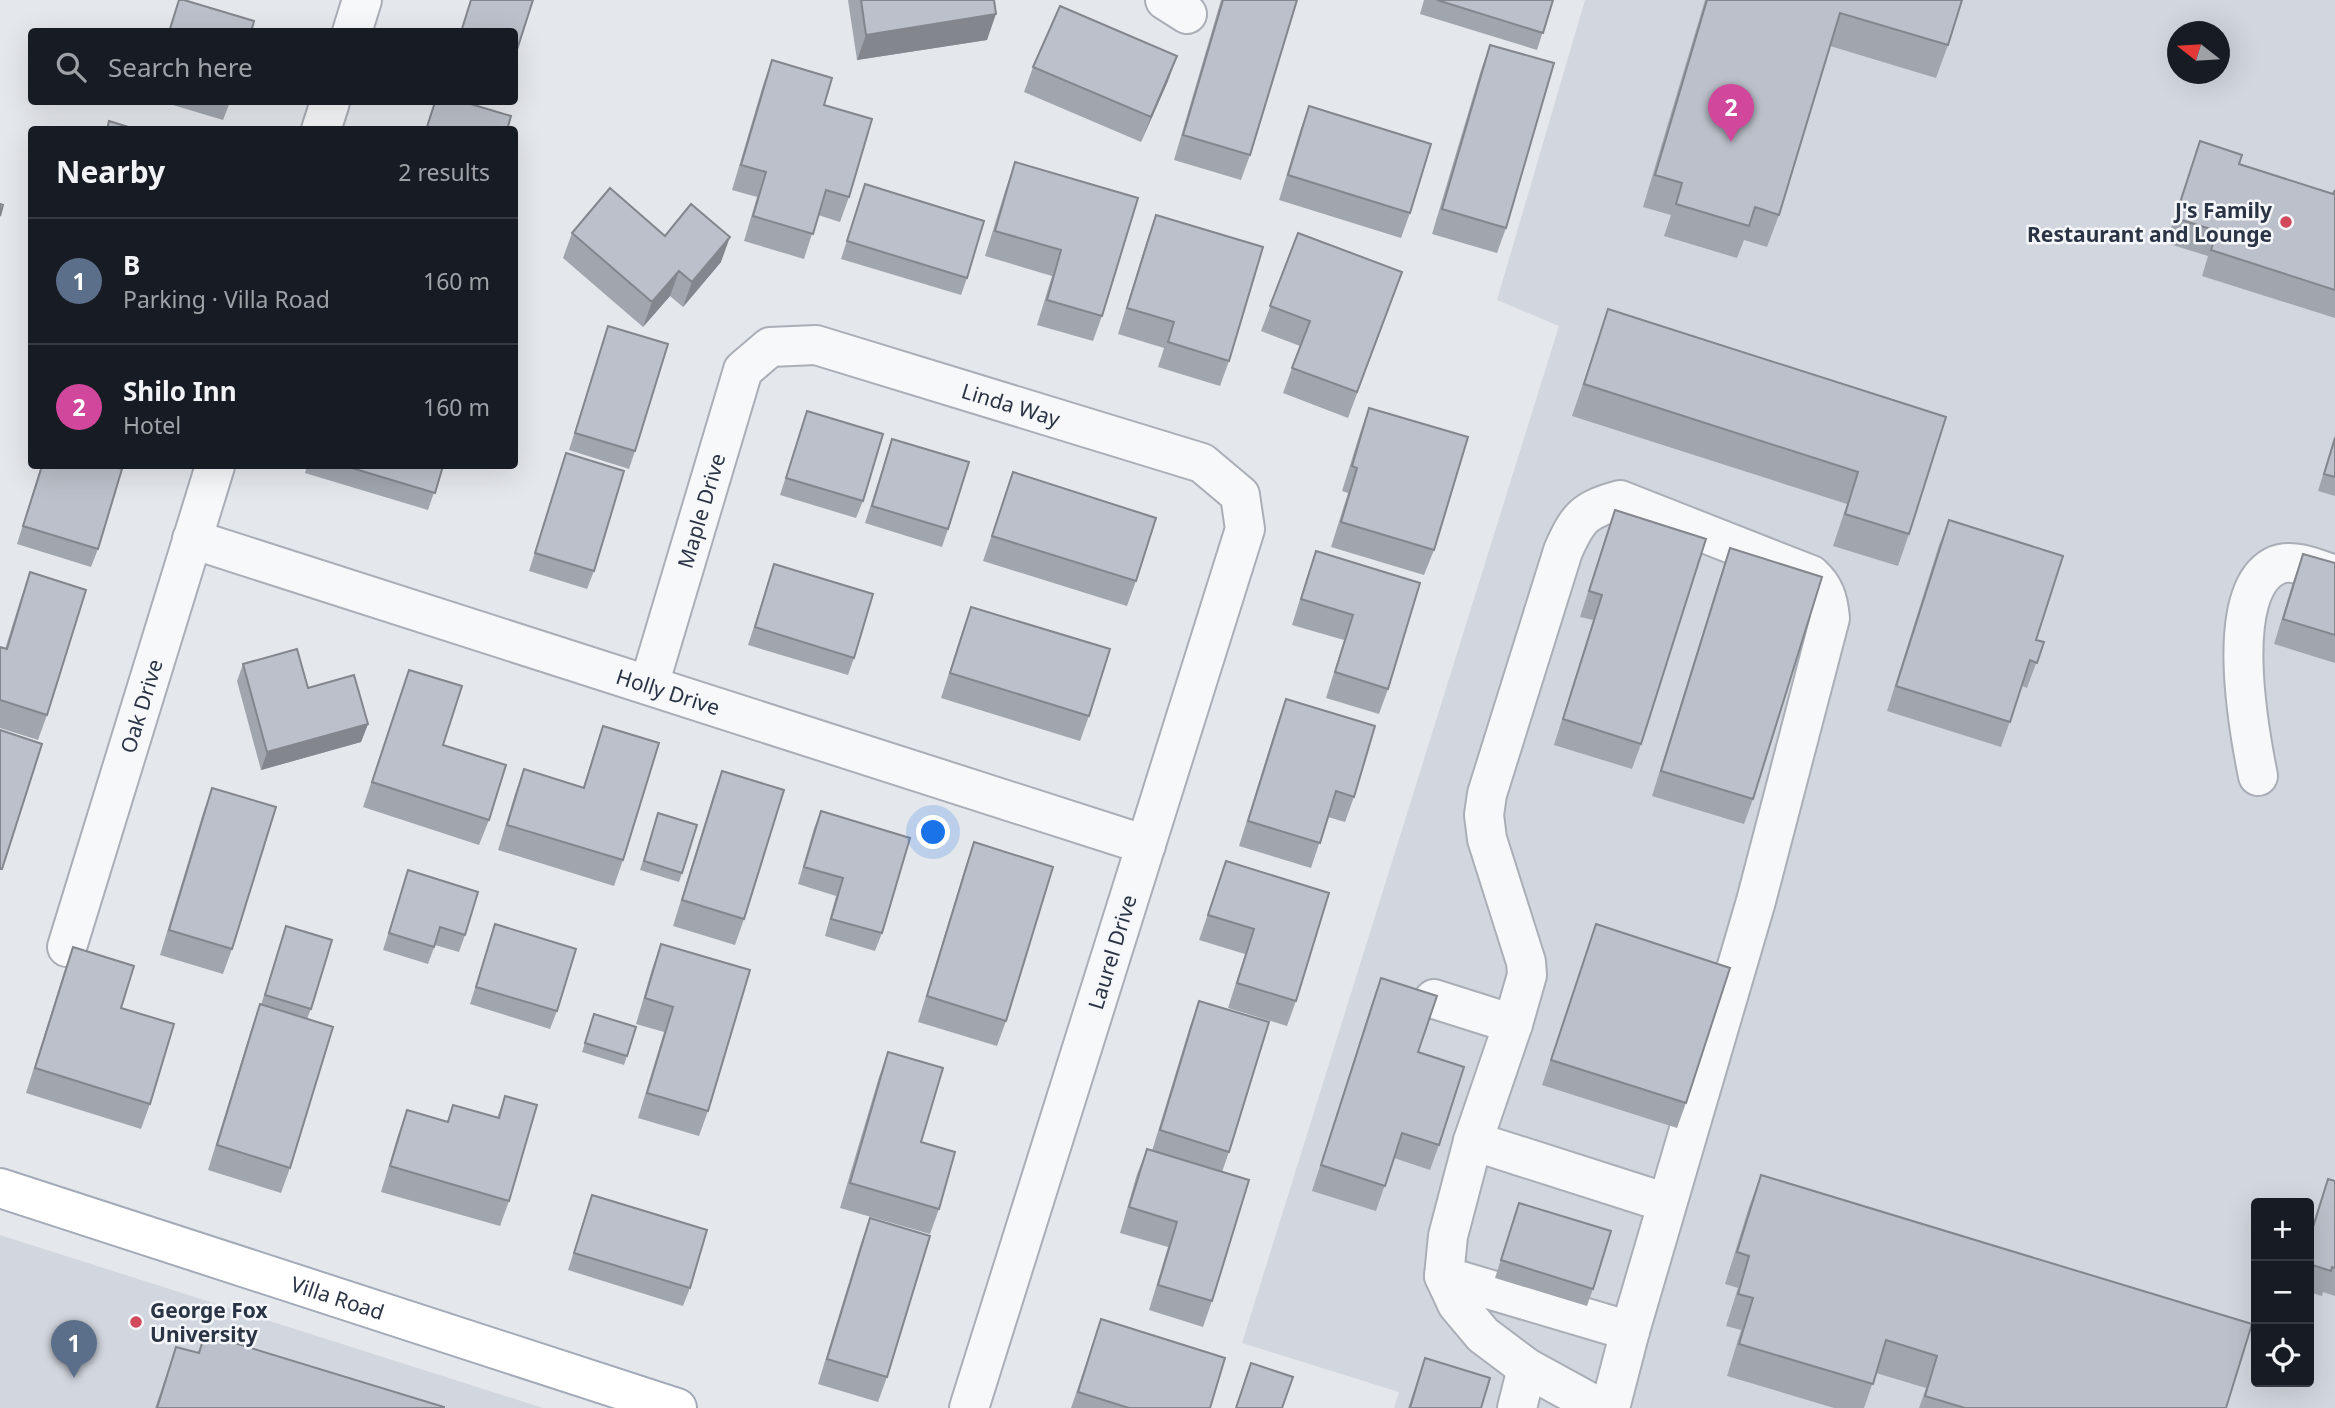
<!DOCTYPE html>
<html lang="en">
<head>
<meta charset="utf-8">
<style>
	body { margin:0; font-family:"Noto Sans",sans-serif; background:#20242c; color:#f1f3f6 }
	.controls { position:absolute; right:21px; bottom:21px; display:grid; overflow:hidden; border-radius:7px; box-shadow:0 7px 28px #0002 }
	.controls button { width:63px; height:63px; display:grid; place-items:center; padding:0; border:0; border-bottom:2px solid #363941; background:#171b24; color:#f1f3f6; font:35px sans-serif }
	.compass { position:absolute; left:2167px; top:21px; width:63px; height:63px; border-radius:50%; background:#171b24; box-shadow:0 7px 28px #0002; rotate:287deg }
	.you { position:absolute; left:934px; top:833px; width:24px; height:24px; margin:-18px; border:5px solid #fff; border-radius:50%; background:#1a73e8; box-shadow:0 0 0 10px #1a73e833 }
	.badge { display:grid; place-items:center; width:46px; height:46px; border-radius:50%; background:#db2777; color:#fff; font-size:23px; font-weight:700 }
	.pin { position:absolute; translate:-50% -58px; filter:drop-shadow(0 2px 4px #0008) }
	.pin::after { content:''; position:absolute; top:37px; width:24px; height:21px; background:inherit; clip-path:polygon(0 0,100% 0,50% 100%) }
	.list { margin:0; padding:0; list-style:none }
	h2 { display:flex; justify-content:space-between; align-items:center; height:91px; margin:0; padding:0 28px; font-size:30px }
	h2 small { font-size:23px; font-weight:400; color:#9ea1a6 }
	.list li { display:grid; grid-template-columns:46px 1fr auto; gap:21px; align-items:center; box-sizing:border-box; height:126px; padding:0 28px; border-top:2px solid #363941 }
	.list b { display:block; font-size:26px; white-space:nowrap }
	.list p { margin:0; font-size:23px; white-space:nowrap; color:#9ea1a6 }
	.list em { font-size:23px; font-style:normal; color:#9ea1a6 }
	.icon { flex:none; width:38px; height:38px; fill:none; stroke:currentColor; stroke-width:2; stroke-linecap:round; stroke-linejoin:round }
	.map { position:relative; flex:none; width:2335px; height:1408px; overflow:hidden }
	.search { position:absolute; background:#171b24; box-shadow:0 7px 28px #0002; left:28px; top:28px; width:490px; height:77px; display:flex; align-items:center; gap:18px; box-sizing:border-box; padding:0 24px; border-radius:7px; color:#9ea1a6; font-size:26px }
	.panel { position:absolute; background:#171b24; box-shadow:0 7px 28px #0002; left:28px; top:126px; width:490px; height:343px; border-radius:7px }
	.map>svg:first-child { display:block }
	.built { fill:#d2d6de; fill-rule:evenodd }
	.lines { fill:none; stroke-linecap:round; stroke-linejoin:round }
	.minor-casing { stroke:#a9aeb7; stroke-width:42 }
	.major-casing { stroke:#a3abb8; stroke-width:42 }
	.minor { stroke:#f7f8fa; stroke-width:38 }
	.major { stroke:#fff; stroke-width:38 }
	.wall { fill:#a1a5ae }
	.shaded-wall { fill:#83868d }
	.building { fill:#bbc0ca; stroke:#83868d; stroke-width:2 }
	.poi-dot { fill:#d1495b; stroke:#f4f6f9; stroke-width:2.5 }
	.labels { text-anchor:middle; dominant-baseline:central; stroke-width:5; stroke-linejoin:round; paint-order:stroke }
	.poi-label { font-size:21px; font-weight:bold; fill:#2b3445; stroke:#f4f6f9; text-anchor:end }
	.street-label { font-size:21px; fill:#2b3445; stroke:#f4f6f9 }
</style>
</head>
<body>
<div class="map">
<svg width="2335" height="1408" viewBox="0 0 2335 1408">
	<rect width="100%" height="100%" fill="#e4e7ec"/>
	<!-- built -->
	<path class="built" d="M1585 0H2335V1408H1394L1399 1392 1242 1343 1559 326 1497 300ZM2178 32H2220V74H2178ZM2256 1203H2309V1382H2256Z
		M0 1235 543 1408H0Z"/>
	<g class="lines">
		<!-- minor casing -->
		<g class="minor-casing">
			<g id="minor">
				<path d="M1165 0 1187 14"/>
				<path d="M352 32 362 0"/>
				<path d="M321 130 330 102"/>
				<path id="s1" d="M192 539 1146 845"/>
				<path id="s2" d="M649 685 743 370 770 347 816 345 1202 463 1240 495 1245 529 969 1408"/>
				<path d="M2258 776C2249 731 2222 589 2277 565 2294 558 2319 570 2335 575"/>
				<path id="s3" d="M67 947 215 466"/>
				<path d="M1434 999 1513 1024 1473 1141 1448 1236 1444 1276 1457 1304 1483 1335 1527 1368 1600 1408"/>
				<path d="M1513 1024 1527 975 1526 962 1487 839 1484 815 1487 794 1563 551C1578 517 1584 510 1620 500L1811 575C1825 588 1828 599 1830 618L1756 901 1630 1331 1610 1408"/>
				<path d="M1473 1141 1667 1203"/>
				<path d="M1444 1276 1630 1331"/>
				<path d="M1517 1408 1527 1368"/>
			</g>
		</g>
		<!-- major casing -->
		<g class="major-casing">
			<g id="major">
				<path id="s4" d="M0 1188 677 1408"/>
			</g>
		</g>
		<!-- minor -->
		<use href="#minor" class="minor"/>
		<!-- major -->
		<use href="#major" class="major"/>
	</g>
	<!-- wall -->
	<path class="wall" d="M848 0H994L987 40 857 60Z
		M1221 0H1297L1250 155 1241 180 1174 160Z
		M1424 0H1553L1537 50 1420 14Z
		M1705 0H1962L1948 45 1936 78 1830 46 1779 215 1767 247 1744 240 1737 258 1664 236 1671 215 1643 207Z
		M1490 45 1506 228 1497 253 1432 234 1481 70Z
		M772 60 824 105 849 197 840 222 818 215 804 259 744 241 757 197 732 190 763 85Z
		M1033 67 1168 81 1141 142 1024 92Z
		M163 102H230L223 120Z
		M1309 106 1410 213 1401 238 1279 200 1300 131Z
		M2200 141 2239 164 2333 194 2335 190V318L2202 276 2208 256 2166 243Z
		M1015 162 1102 316 1093 341 1037 325 1052 276 985 256 1006 188Z
		M865 184 967 278 961 295 841 259Z
		M1156 215 1229 361 1220 386 1158 367 1164 348 1118 334 1147 240Z
		M572 233 665 236 721 262 683 307 670 296 643 327 563 258Z
		M1298 233 1402 272 1348 418 1283 393 1300 346 1261 331Z
		M1608 309 1946 417 1909 534 1898 566 1833 546 1847 504 1572 416Z
		M608 326 635 451 629 469 569 450Z
		M1369 408 1434 550 1424 575 1331 547 1348 493 1342 491 1360 433Z
		M807 411 863 501 856 518 780 495Z
		M2335 435V496L2318 491Z
		M892 439 948 529 942 547 865 523Z
		M566 453 594 571 587 589 529 571Z
		M41 466H112L98 549 91 567 17 544Z
		M307 466H443L428 510 305 473Z
		M1013 472 1136 581 1127 606 983 561Z
		M1615 510 1641 744 1632 769 1554 745 1593 620 1580 617 1606 535Z
		M1949 520 2036 640 2044 642 2027 688 2022 686 2001 747 1887 711 1939 545Z
		M1730 548 1753 799 1744 824 1652 796 1721 574Z
		M1316 551 1420 583 1388 689 1379 714 1326 698 1344 640 1292 625 1307 577Z
		M2303 554 2335 563V663L2274 644 2294 579Z
		M774 564 854 658 848 675 748 645Z
		M30 572 47 715 38 740 0 728V647L5 649 21 598Z
		M971 607 1089 716 1080 741 941 698 962 632Z
		M243 664 308 688 368 724 361 742 261 770 237 681Z
		M409 670 443 745 489 820 479 845 363 807Z
		M1286 699 1354 797 1345 822 1328 817 1311 868 1239 846 1277 724Z
		M603 726 623 860 614 886 498 850 515 794 524 769 583 787Z
		M722 771 744 919 735 945 673 926 713 796Z
		M212 788 232 949 223 974 160 955 203 813Z
		M821 811 882 933 875 951 825 936 836 896 798 884 814 828Z
		M655 822 682 873 679 882 640 870Z
		M974 842 1006 1021 997 1046 918 1022 965 868Z
		M1226 861 1296 1001 1287 1026 1228 1008 1245 954 1199 940Z
		M408 870 465 935 459 952 435 945 428 964 383 950Z
		M495 924 557 1011 550 1029 470 1004Z
		M1596 924 1686 1103 1677 1128 1542 1085Z
		M286 926 311 1009 307 1019 290 1168 281 1193 208 1170 251 1030 260 1004 261 1005Z
		M661 944 708 1111 699 1136 638 1118 664 1032 636 1024 652 969Z
		M73 947 121 1008 150 1104 141 1129 26 1093 64 972Z
		M1381 978 1418 1052 1439 1145 1430 1170 1394 1158 1376 1211 1312 1191 1372 1003Z
		M1199 1001 1229 1152 1222 1172 1212 1301 1203 1327 1149 1310 1168 1247 1120 1233 1137 1174 1147 1149 1152 1151 1190 1026Z
		M591 1023 627 1056 624 1065 582 1052Z
		M888 1052 921 1142 939 1209 930 1234 840 1208 879 1077Z
		M505 1096 509 1201 500 1226 381 1192 398 1135 407 1110 447 1122 453 1105 497 1118Z
		M1761 1175 2226 1408H1919L1926 1388 1876 1373 1864 1408H1834L1727 1376 1741 1330 1726 1326 1738 1288 1725 1284 1749 1207Z
		M2328 1179 2335 1181V1296L2323 1292 2322 1296 2309 1292V1236Z
		M592 1195 690 1288 683 1306 568 1270Z
		M1519 1203 1593 1289 1587 1306 1495 1278Z
		M870 1218 887 1377 878 1402 818 1384 861 1243Z
		M1101 1319 1210 1408H1071Z
		M205 1334 444 1408H155L176 1347 198 1353Z
		M1425 1358 1481 1408H1408Z"/>
	<!-- shaded-wall -->
	<path class="shaded-wall" d="M996 14 987 40 857 60 866 35Z
		M1177 56 1168 81 1141 142 1151 117Z
		M730 237 721 262 683 307 692 282Z
		M679 271 670 296 643 327 652 302Z
		M368 724 361 742 261 770 267 752Z"/>
	<!-- building -->
	<path class="building" d="M179 0H184L254 21 251 32H169Z
		M471 0H533L514 59V32H461Z
		M861 0H994L996 14 866 35Z
		M1223 0H1297L1250 155 1183 135Z
		M1437 0H1553L1543 33Z
		M1707 0H1962L1948 45 1840 13 1779 215 1755 207 1749 226 1676 204 1682 183 1655 175Z
		M1060 6 1177 56 1151 117 1033 67Z
		M1490 45 1554 63 1506 228 1442 209Z
		M772 60 832 78 824 105 872 119 849 197 826 190 813 234 753 216 766 172 741 165Z
		M435 102H464L511 116 507 130H426Z
		M1309 106 1431 144 1410 213 1288 175Z
		M109 121 138 130H107Z
		M2200 141 2242 155 2239 164 2333 194 2335 190V290L2211 250 2217 231 2175 218Z
		M1015 162 1138 198 1102 316 1047 300 1061 250 995 231Z
		M865 184 984 221 967 278 847 241Z
		M610 188 665 236 691 204 730 237 692 282 679 271 652 302 572 233Z
		M0 204 3 205 0 216Z
		M1156 215 1263 247 1229 361 1168 342 1174 322 1127 308Z
		M1298 233 1402 272 1357 392 1292 368 1310 321 1270 306Z
		M1608 309 1946 417 1909 534 1845 514 1858 472 1584 384Z
		M608 326 668 344 635 451 575 433Z
		M1369 408 1468 437 1434 550 1341 522 1357 468 1352 466Z
		M807 411 883 434 863 501 786 478Z
		M2335 438V477L2324 474Z
		M892 439 969 462 948 529 872 506Z
		M566 453 624 471 594 571 535 553Z
		M42 466H112L122 469 98 549 23 526Z
		M345 466H443L435 493Z
		M1013 472 1156 518 1136 581 992 536Z
		M1615 510 1706 539 1641 744 1563 719 1602 595 1589 591Z
		M1949 520 2063 556 2036 640 2044 642 2037 663 2030 660 2010 722 1896 686Z
		M1730 548 1822 577 1753 799 1661 771Z
		M1316 551 1420 583 1388 689 1335 672 1353 615 1301 599Z
		M2303 554 2335 563V635L2283 619Z
		M774 564 873 594 854 658 755 627Z
		M30 572 86 590 47 715 0 700V647L7 649Z
		M971 607 1110 649 1089 716 950 673Z
		M297 649 308 688 354 675 368 724 267 752 243 664Z
		M409 670 462 686 443 745 506 765 489 820 372 782Z
		M1286 699 1375 726 1354 797 1336 791 1320 843 1248 821Z
		M603 726 659 743 623 860 507 825 524 769 584 788Z
		M0 730 42 744 2 869H0Z
		M722 771 784 790 744 919 682 900Z
		M212 788 276 807 232 949 169 930Z
		M821 811 910 838 882 933 831 919 843 878 804 867Z
		M658 813 697 825 682 873 644 861Z
		M974 842 1053 867 1006 1021 927 996Z
		M1226 861 1329 893 1296 1001 1237 983 1254 929 1208 915Z
		M408 870 478 892 465 935 440 927 434 947 389 933Z
		M495 924 576 949 557 1011 476 987Z
		M1596 924 1730 968 1686 1103 1551 1060Z
		M286 926 332 940 311 1009 265 995Z
		M661 944 750 970 708 1111 647 1093 673 1007 645 998Z
		M73 947 134 966 121 1008 174 1024 150 1104 35 1068Z
		M1381 978 1437 996 1418 1052 1464 1067 1439 1145 1402 1133 1385 1186 1321 1165Z
		M1199 1001 1269 1022 1229 1152 1160 1130Z
		M260 1004 333 1027 290 1168 217 1145Z
		M594 1014 636 1027 627 1056 585 1043Z
		M888 1052 943 1068 921 1142 955 1152 939 1209 850 1183Z
		M505 1096 537 1105 509 1201 390 1166 407 1110 448 1122 453 1105 499 1118Z
		M1147 1149 1249 1180 1212 1301 1158 1285 1177 1222 1129 1207Z
		M1761 1175 2252 1324 2226 1408H1965L1925 1396 1937 1356 1886 1340 1873 1384 1739 1344 1753 1298 1738 1294 1749 1256 1737 1252Z
		M2328 1179 2335 1181V1268L2332 1267 2331 1271 2309 1264V1240Z
		M592 1195 707 1230 690 1288 574 1253Z
		M1519 1203 1611 1231 1593 1289 1501 1260Z
		M870 1218 930 1236 887 1377 827 1359Z
		M1101 1319 1225 1358 1210 1408H1129L1078 1392Z
		M205 1334 444 1407V1408H157L176 1347 199 1353Z
		M1425 1358 1490 1378 1481 1408H1410Z
		M1251 1363 1293 1377 1282 1408H1236Z"/>
	<!-- markers -->
	<g class="poi-dot">
		<circle cx="2286" cy="222" r="7"/>
		<circle cx="136" cy="1322" r="7"/>
	</g>
	<g class="labels">
		<!-- poi labels -->
		<g class="poi-label">
			<text x="2272" y="210">J's Family<tspan x="2272" dy="24">Restaurant and Lounge</tspan></text>
			<text x="150" y="1310" text-anchor="start">George Fox<tspan x="150" dy="24">University</tspan></text>
		</g>
		<!-- street labels -->
		<g class="street-label">
			<text stroke="none"><textPath href="#s2" startOffset="614">Linda Way</textPath></text>
			<text stroke="none"><textPath href="#s2" startOffset="182">Maple Drive</textPath></text>
			<text stroke="none"><textPath href="#s1" startOffset="500">Holly Drive</textPath></text>
			<text stroke="none"><textPath href="#s3" startOffset="252">Oak Drive</textPath></text>
			<text transform="translate(1112 952) rotate(-73)">Laurel Drive</text>
			<text stroke="none"><textPath href="#s4" startOffset="355">Villa Road</textPath></text>
		</g>
	</g>
</svg>
<div class="controls">
<button>+</button>
<button>−</button>
<button><svg class="icon" aria-label="locate" viewBox="0 0 24 24"><circle cx="12" cy="12" r="6"/><path d="M12 2v4M12 18v4M2 12h4M18 12h4"/></svg></button>
</div>
<svg class="compass" viewBox="-18 -18 36 36"><path d="M0-13l5 13h-10z" fill="#e53935"/><path d="M0 13l5-13h-10z" fill="#9ea1a6"/></svg>
<div class="you"></div>
<div class="pin badge" style="left:74px;top:1378px;background:#5c6f8a">1</div>
<div class="pin badge" style="left:1731px;top:142px;background:#d1479c">2</div>
<div class="search"><svg class="icon" aria-label="search" viewBox="0 0 24 24"><circle cx="10" cy="10" r="6"/><path d="M15 15l6 6"/></svg>Search here</div>
<section class="panel">
<h2>Nearby<small>2 results</small></h2>
<ul class="list">
<li><span class="badge" style="background:#5c6f8a">1</span><div><b>B</b><p>Parking · Villa Road</p></div><em>160 m</em></li>
<li><span class="badge" style="background:#d1479c">2</span><div><b>Shilo Inn</b><p>Hotel</p></div><em>160 m</em></li>
</ul>
</section>
</div>
</body>
</html>
